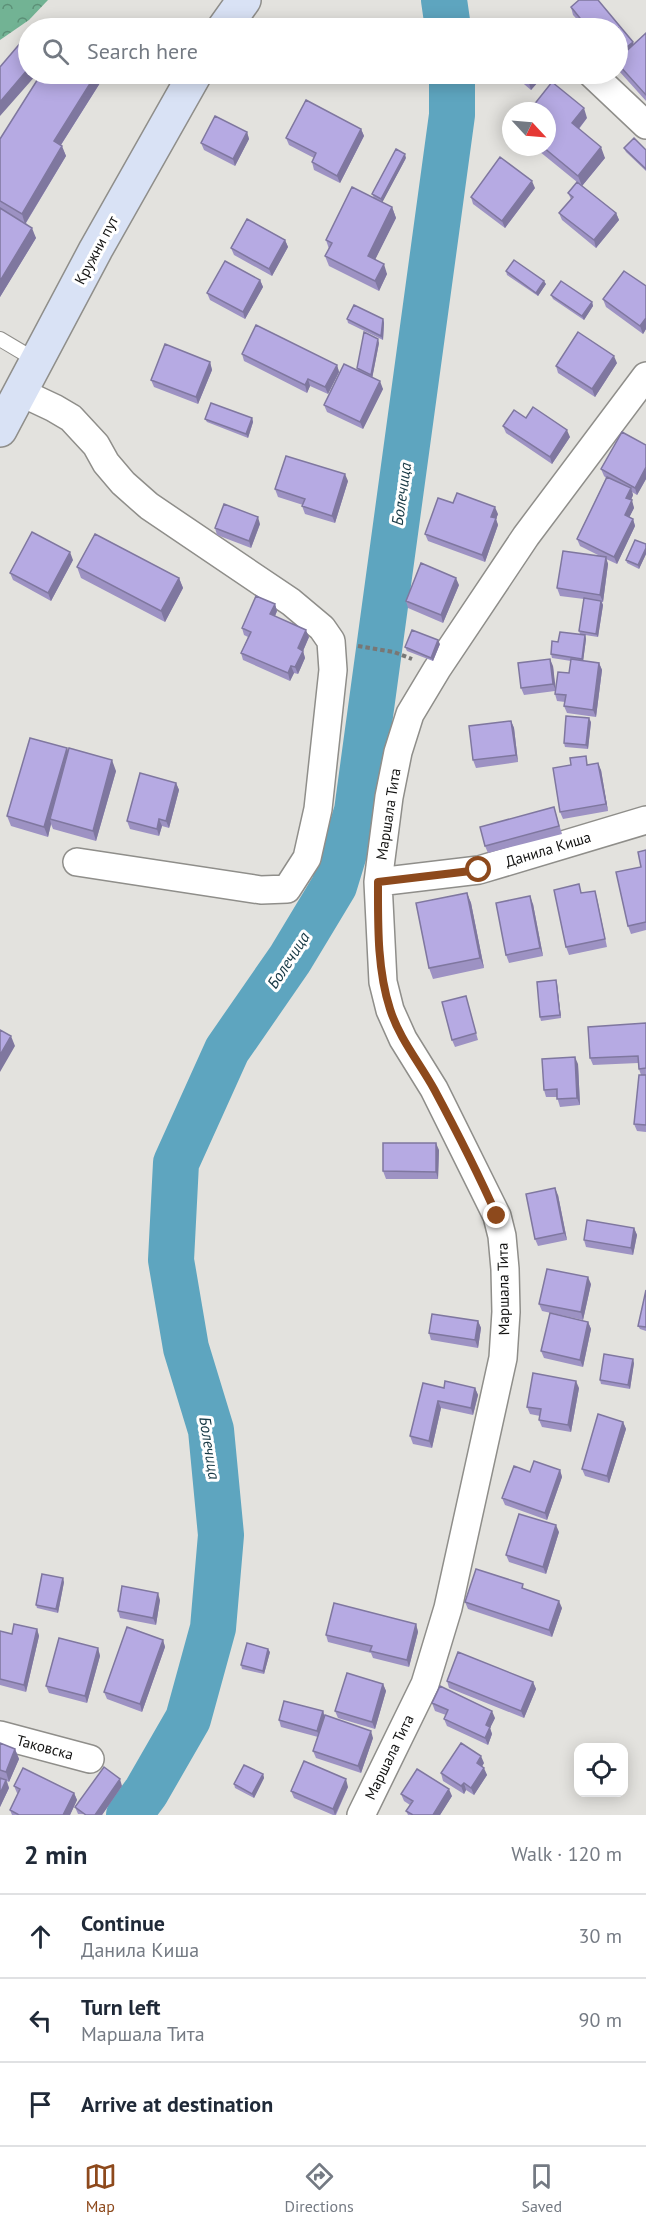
<!DOCTYPE html>
<html lang="en">
<head>
<meta charset="utf-8">
<style>
	body { margin:0; font-family:"PT Sans",sans-serif; background:#f2f2f3; color:#1f2937 }
	.controls { position:absolute; right:18px; bottom:18px; display:grid; overflow:hidden; border-radius:12px; box-shadow:0 3px 15px #0003 }
	.controls button { width:54px; height:54px; display:grid; place-items:center; padding:0; border:0; border-bottom:2px solid #e0e1e3; background:#fff; color:#1f2937; font:30px sans-serif }
	.compass { position:absolute; left:502px; top:102px; width:54px; height:54px; border-radius:50%; background:#fff; box-shadow:0 3px 15px #0003; rotate:116deg }
	.stop { position:absolute; width:18px; height:18px; margin:-14px; border:4px solid #8d491c; border-radius:50%; background:#fff }
	.stop.end { background:#8d491c; border-color:#fff; box-shadow:0 2px 6px #0008 }
	.list { margin:0; padding:0; list-style:none }
	h2 { display:flex; justify-content:space-between; align-items:center; height:78px; margin:0; padding:0 24px; font-size:26px }
	h2 small { font-size:20px; font-weight:400; color:#747a83 }
	.list li { display:grid; grid-template-columns:39px 1fr auto; gap:18px; align-items:center; box-sizing:border-box; height:84px; padding:0 24px; border-top:2px solid #e0e1e3 }
	.list b { display:block; font-size:22px; white-space:nowrap }
	.list p { margin:0; font-size:20px; white-space:nowrap; color:#747a83 }
	.list em { font-size:20px; font-style:normal; color:#747a83 }
	.icon { flex:none; width:33px; height:33px; fill:none; stroke:currentColor; stroke-width:2; stroke-linecap:round; stroke-linejoin:round }
	.map { position:relative; flex:none; width:646px; height:1815px; overflow:hidden }
	.search { position:absolute; background:#fff; box-shadow:0 3px 15px #0003; left:18px; right:18px; top:18px; height:66px; display:flex; align-items:center; gap:15px; box-sizing:border-box; padding:0 21px; border-radius:33px; color:#747a83; font-size:22px }
	.sheet { height:330px; background:#fff }
	nav { display:flex; justify-content:space-around; align-items:center; box-sizing:border-box; height:84px; border-top:2px solid #e0e1e3; background:#fff; font-size:16px; color:#747a83 }
	nav a { display:grid; justify-items:center; gap:3px }
	nav .on { color:#8d491c }
	.map>svg:first-child { display:block }
	.forest { fill:url(#forest-crowns) }
	.lines { fill:none; stroke-linecap:round; stroke-linejoin:round }
	.river { stroke:#5ea5bf; stroke-width:46 }
	.service-casing { stroke:#8f8e8a; stroke-width:16 }
	.minor-casing { stroke:#8f8e8a; stroke-width:30 }
	.secondary-casing { stroke:#8f8e8a; stroke-width:36 }
	.path { stroke:#787775; stroke-width:4; stroke-dasharray:4.5 3; stroke-linecap:butt }
	.service { stroke:#fff; stroke-width:14 }
	.minor { stroke:#fff; stroke-width:27 }
	.secondary { stroke:#d9e2f5; stroke-width:33 }
	.wall { fill:#9d92c3 }
	.shaded-wall { fill:#7f779f }
	.building { fill:#b6aae3; stroke:#7f779f; stroke-width:1.5 }
	.route { stroke:#8d491c; stroke-width:8 }
	.labels { text-anchor:middle; dominant-baseline:central; stroke-width:6; stroke-linejoin:round; paint-order:stroke }
	.street-label { font-size:15px; fill:#131312; stroke:#fff }
	.water-label { font-size:16px; font-style:italic; fill:#163844; stroke:#fff }
</style>
</head>
<body>
<div class="map">
<svg width="646" height="1815" viewBox="0 0 646 1815">
	<defs>
		<pattern id="forest-crowns" width="20" height="18" patternUnits="userSpaceOnUse" patternTransform="scale(1.5)"><rect width="20" height="18" fill="#72b394"/><path d="M2 6a3 3 0 1 1 6 0M12 15a3 3 0 1 1 6 0" fill="none" stroke="#5c9077"/></pattern>
	</defs>
	<rect width="100%" height="100%" fill="#e3e2de"/>
	<!-- forest -->
	<path class="forest" d="M0 0H48L29 20 0 40Z"/>
	<g class="lines">
		<!-- river -->
		<path class="river" d="M444 0 448 28
			M129 1815 146 1792 188 1719 213 1628 221 1535 211 1430 186 1348 171 1260 176 1163 227 1050 290 959 334 886 357 811 452 115V74"/>
		<!-- service casing -->
		<g class="service-casing">
			<path id="service" d="M0 339 37 361"/>
		</g>
		<!-- minor casing -->
		<g class="minor-casing">
			<path id="minor" d="M592 74 646 125
				M20 392 54 408 71 418 96 445 106 463 123 483 149 506 291 602 322 628 331 641 333 670 318 809 307 858 287 889 261 890 77 862
				M378 882 479 870 646 820
				M0 1735 90 1759
				M361 1815 425 1684 448 1608 503 1358 506 1312 505 1269 502 1236 497 1216 434 1089 403 1039 390 1010 383 982 378 882 389 797 398 752 410 714 437 669 526 536 646 376"/>
		</g>
		<!-- secondary casing -->
		<g class="secondary-casing">
			<path id="secondary" d="M224 28 244 0
				M0 430 96 249 195 74"/>
		</g>
		<!-- path -->
		<path class="path" d="M358 646 394 652 412 659"/>
		<!-- service -->
		<use href="#service" class="service"/>
		<!-- minor -->
		<use href="#minor" class="minor"/>
		<!-- secondary -->
		<use href="#secondary" class="secondary"/>
	</g>
	<!-- wall -->
	<path class="wall" d="M579 0H598L633 42V44L646 33V101L619 71 618 67V28H585L573 15 571 7Z
		M96 74 100 83 61 145 66 156 26 223 36 238 0 297V139Z
		M512 74H545L531 90Z
		M587 118 579 129 605 158 582 186 616 213 619 220 596 248 562 220 559 213 571 199 568 193 577 182 534 147H547Z
		M361 129 364 136 340 183 314 170 312 162 314 158 289 145 286 138Z
		M247 132 249 139 235 166 204 150 201 143Z
		M624 148 646 150V171L626 152Z
		M406 158 382 202 392 207 396 218 375 259 387 274 379 291 329 266 325 256 329 249 326 240 374 198 372 194Z
		M535 188 505 228 473 204 471 197Z
		M285 240 288 247 272 276 234 255 231 248Z
		M506 271 546 284 538 296 507 275Z
		M260 280 263 287 245 319 210 300 207 293Z
		M646 286V329L643 334 606 307 603 299Z
		M551 295 592 302 593 306 584 320 553 299Z
		M347 319H383L384 323 383 340 348 323Z
		M379 343 372 378 383 389 363 429 327 412 324 405 358 371 357 368Z
		M242 354 337 365 339 372 328 394 310 386 307 393 244 361Z
		M210 362 212 370 198 404 154 387 151 380Z
		M617 363 595 397 558 373 556 366Z
		M252 418 253 422 248 438 207 422 205 419Z
		M526 418 570 437 552 464 506 433 503 426Z
		M646 445V479L637 495 632 492 633 495 631 500 634 508 629 517 633 519 635 526 617 564 606 559 608 564 603 602H602L603 605 598 637 585 635 586 639 583 661 599 663 602 670 596 717 567 713 564 706 565 702 557 701 555 694V691L524 695 521 688 553 666 555 688 569 673 571 661 552 658 551 654 558 642 580 634 579 631 584 599 560 596 557 588 602 557 580 546 577 539 606 478 604 476 601 469Z
		M348 481 335 523 305 514 302 506 303 505 278 497 275 489Z
		M453 503 498 514 496 519 498 525 485 562 428 541 425 534Z
		M260 524 251 548 217 535 215 528Z
		M646 544V554L639 569 627 563 626 560Z
		M73 560 51 601 13 580 10 573Z
		M77 567 179 578 183 588 165 622 81 578Z
		M459 585 443 623 408 608 406 601Z
		M275 604 277 611 275 616 309 637 303 651 305 658 298 674 294 673 290 681 243 660 241 653 248 637 244 635 242 628Z
		M440 644 433 661 407 651 405 647Z
		M511 721 514 728 518 762 476 768 473 760Z
		M591 722 588 749 565 747 564 743Z
		M67 748 68 752 116 771 96 841 53 829 51 824 48 837 11 826 7 816Z
		M589 764 601 770 608 811 563 819 560 812 571 765Z
		M176 783 179 790 169 828 162 826 159 836 130 829 127 821Z
		M554 807 562 834 488 853 485 846Z
		M646 850V930L631 934 628 926Z
		M595 891 597 898 607 947 569 955 566 947 582 893Z
		M467 893 471 903 484 968 433 979 429 968Z
		M533 904 543 956 509 963 506 955Z
		M556 980 557 984 561 1018 541 1021 540 1017Z
		M466 996 478 1040 455 1047 452 1040Z
		M646 1023V1132L637 1131 634 1124 641 1075 639 1069 638 1063 593 1065 590 1058Z
		M578 1064 580 1105 560 1107 557 1097H546L544 1090Z
		M439 1150 438 1179H386L383 1171Z
		M558 1195 567 1240 538 1246 535 1239Z
		M634 1228 637 1235 633 1255 586 1247 584 1240Z
		M591 1284 583 1320 542 1311 539 1304Z
		M646 1290V1331L640 1329 638 1326Z
		M478 1321 481 1328 478 1348 431 1340 429 1333Z
		M588 1322 591 1329 583 1367 544 1358 541 1351Z
		M634 1363 630 1389 601 1384 600 1380Z
		M444 1388H475L478 1395 473 1415 441 1408 432 1448 413 1444 410 1436Z
		M579 1388 571 1432 542 1427 539 1420 540 1416 530 1414 527 1407Z
		M623 1422 626 1429 609 1483 585 1476 582 1469Z
		M560 1470 562 1477 547 1520 505 1505 502 1498 530 1472Z
		M559 1532 546 1574 509 1562 506 1555Z
		M64 1582 58 1613 37 1608 36 1605Z
		M525 1590 562 1608 552 1637 468 1609 465 1602Z
		M160 1600 156 1625 120 1618 118 1611Z
		M416 1624 418 1632 409 1667 373 1658 371 1653 328 1642 326 1635Z
		M37 1629 39 1636 26 1692 0 1685V1631L12 1634Z
		M163 1640 165 1647 142 1712 107 1699 104 1692Z
		M98 1648 100 1656 87 1703 49 1693 46 1686Z
		M270 1652 264 1674 242 1669 241 1665Z
		M447 1681 533 1682 536 1689 524 1718 449 1688Z
		M383 1684 386 1691 375 1729 338 1718 335 1711Z
		M432 1703 495 1718 490 1728 492 1734 488 1745 447 1726 444 1719 446 1715 435 1711Z
		M323 1711 325 1717 373 1738 361 1773 316 1758 313 1751 318 1737 281 1727 279 1720Z
		M0 1743 15 1749 19 1759 9 1782 7 1781 9 1788 0 1807Z
		M484 1763 482 1766 487 1775 474 1795 466 1790 464 1794 443 1781 441 1773Z
		M263 1774 264 1778 254 1798 235 1788 234 1784Z
		M14 1786 74 1793 77 1800 70 1815H12L10 1810 18 1794 17 1793Z
		M122 1786 102 1815 78 1814 75 1807Z
		M348 1787 336 1815H333L294 1798 291 1791Z
		M401 1794 452 1796 440 1815H408L406 1811 410 1805 404 1801Z"/>
	<!-- shaded-wall -->
	<path class="shaded-wall" d="M633 42 635 49 618 64V54Z
		M28 69V74H37L0 116V102Z
		M96 74 100 83 57 151 54 141Z
		M536 74H545L531 90 529 83Z
		M584 108 587 118 575 133 572 123Z
		M361 129 364 136 340 183 337 176Z
		M247 132 249 139 235 166 233 159Z
		M62 146 66 156 25 224 22 214Z
		M601 147 605 158 582 186 578 176Z
		M405 154 406 158 382 203 381 199Z
		M532 181 535 188 505 228 502 221Z
		M392 207 396 218 372 266 368 256Z
		M616 213 619 220 596 248 594 240Z
		M32 228 36 238 0 297V281Z
		M285 240 288 247 272 276 269 269Z
		M384 264 387 274 379 291 375 281Z
		M260 280 263 287 245 319 243 312Z
		M544 281 546 284 538 296 536 293Z
		M592 302 593 306 584 320 582 316Z
		M646 318V329L643 334 640 326Z
		M383 319 384 323 383 340 381 336Z
		M378 339 379 343 372 379 371 375Z
		M614 356 617 363 595 397 592 389Z
		M210 362 212 370 198 404 196 397Z
		M337 365 339 372 328 394 325 387Z
		M308 379 310 386 307 393 305 385Z
		M380 381 383 389 363 429 360 422Z
		M252 418 253 422 248 438 246 434Z
		M567 430 570 437 552 464 550 457Z
		M646 467V479L637 495 635 488Z
		M345 474 348 481 335 523 332 516Z
		M631 488 633 495 629 505 626 498Z
		M632 500 634 508 627 522 625 515Z
		M495 507 498 514 496 519 498 525 485 562 482 555 491 517Z
		M258 517 260 524 251 548 249 541Z
		M633 519 635 526 617 564 614 557Z
		M646 548V554L639 569 638 565Z
		M70 552 73 560 51 601 48 593Z
		M606 557 608 564 603 602 600 595Z
		M179 578 183 588 165 622 161 611Z
		M456 578 459 585 443 623 441 615Z
		M601 601 603 605 598 637 596 634Z
		M275 604 277 611 273 621 270 614Z
		M306 630 309 637 303 651 305 658 298 674 295 667 298 648Z
		M585 635 586 639 583 662 582 659Z
		M438 640 440 644 433 661 431 658Z
		M550 659 553 666 556 691 553 684Z
		M599 663 602 670 596 717 593 710Z
		M291 666 294 673 290 681 288 673Z
		M589 718 591 722 588 749 586 745Z
		M511 721 514 728 518 762 516 755Z
		M67 748 70 758 50 819 51 824 48 837 44 827Z
		M112 760 116 771 96 841 93 831Z
		M598 763 601 770 608 811 606 804Z
		M176 783 179 790 169 828 166 821Z
		M159 819 162 826 159 836 157 829Z
		M467 893 471 903 484 968 480 958Z
		M530 896 533 904 543 956 540 948Z
		M556 980 557 984 561 1018 560 1015Z
		M11 1036 15 1046 0 1072V1055Z
		M575 1057 578 1064 580 1105 577 1098Z
		M436 1143 439 1150 438 1179 436 1172Z
		M555 1188 558 1195 567 1240 564 1233Z
		M634 1228 637 1235 633 1255 631 1248Z
		M588 1277 591 1284 583 1320 581 1312Z
		M478 1321 481 1328 478 1348 475 1340Z
		M588 1322 591 1329 583 1367 580 1360Z
		M633 1359 634 1363 630 1389 628 1385Z
		M576 1381 579 1388 571 1432 568 1425Z
		M475 1388 478 1395 473 1415 471 1408Z
		M438 1401 441 1408 432 1448 429 1441Z
		M623 1422 626 1429 609 1483 607 1476Z
		M560 1470 562 1477 547 1520 545 1513Z
		M556 1525 559 1532 546 1574 543 1567Z
		M63 1578 64 1582 58 1613 56 1609Z
		M158 1593 160 1600 156 1625 153 1618Z
		M559 1601 562 1608 552 1637 549 1630Z
		M416 1624 418 1632 409 1667 407 1660Z
		M37 1629 39 1636 26 1692 24 1685Z
		M163 1640 165 1647 142 1712 140 1704Z
		M98 1648 100 1656 87 1703 85 1696Z
		M268 1649 270 1652 264 1674 263 1671Z
		M533 1682 536 1689 524 1718 521 1711Z
		M383 1684 386 1691 375 1729 372 1722Z
		M323 1711 325 1719 320 1738 317 1731Z
		M492 1711 495 1718 490 1728 492 1734 488 1745 485 1738 486 1725Z
		M371 1731 373 1738 361 1773 358 1766Z
		M15 1749 19 1759 9 1782 6 1772Z
		M481 1756 484 1763 480 1770 477 1763Z
		M484 1768 487 1775 474 1795 471 1788Z
		M263 1774 264 1778 254 1798 252 1794Z
		M120 1779 122 1786 102 1815H95Z
		M346 1779 348 1787 335 1815 333 1809Z
		M6 1780 9 1788 0 1807V1794Z
		M464 1783 466 1790 464 1794 461 1786Z
		M449 1789 452 1796 440 1815H433Z
		M74 1793 77 1800 70 1815H63Z"/>
	<!-- building -->
	<path class="building" d="M579 0H598L633 42 618 54V28H588L571 7Z
		M527 23 534 28H522Z
		M646 33V95L618 64V59Z
		M28 34V69L0 102V67Z
		M41 74H96L54 141 62 146 22 214 0 201V139Z
		M518 74H536L529 83Z
		M552 82 584 108 572 123 601 147 578 176 543 147H547V111H529Z
		M306 100 361 129 337 176 312 162 316 153 286 138Z
		M215 116 247 132 233 159 201 143Z
		M634 138 646 150V169L624 148Z
		M396 149 405 154 381 199 372 194Z
		M500 157 532 181 502 221 471 197Z
		M577 182 616 213 594 240 559 213 573 197 568 193Z
		M352 187 392 207 368 256 384 264 375 281 325 256 332 243 326 240Z
		M0 208 32 228 0 281Z
		M247 219 285 240 269 269 231 248Z
		M514 260 544 281 536 293 506 271Z
		M225 261 260 280 243 312 207 293Z
		M624 271 646 286V318L640 326 603 299Z
		M561 281 592 302 582 316 551 295Z
		M354 305 383 319 381 336 347 319Z
		M256 325 337 365 325 387 308 379 305 385 242 354Z
		M364 332 378 339 371 375 357 368Z
		M578 332 614 356 592 389 556 366Z
		M165 344 210 362 196 397 151 380Z
		M344 364 380 381 360 422 324 405Z
		M211 403 252 418 246 434 205 419Z
		M533 407 567 430 550 457 503 426 514 410 526 418Z
		M622 432 646 445V467L635 488 601 469Z
		M286 456 345 474 332 516 302 506 305 499 275 489Z
		M607 477 631 488 626 498 632 500 625 515 633 519 614 557 577 539Z
		M457 493 495 507 491 517 496 518 482 555 425 534 438 498 453 503Z
		M224 504 258 517 249 541 215 528Z
		M32 532 70 552 48 593 10 573Z
		M95 534 179 578 161 611 77 567Z
		M635 540 646 544V548L638 565 626 560Z
		M563 551 606 557 600 595 557 588Z
		M421 563 456 578 441 615 406 601Z
		M256 596 275 604 270 614 306 630 298 648 303 651 295 667 291 666 288 673 241 653 251 632 242 628Z
		M584 598 601 601 596 634 579 631Z
		M412 630 438 640 431 658 405 647Z
		M560 632 585 635 582 659 551 654 552 641 558 642Z
		M550 659 553 684 521 688 518 663Z
		M571 659 599 663 593 710 564 706 566 695 555 694 558 672 569 673Z
		M566 716 589 718 586 745 564 743Z
		M511 721 516 755 473 760 469 726Z
		M30 738 67 748 44 827 7 816Z
		M69 748 112 760 93 831 50 819Z
		M586 756 587 765 598 763 606 804 560 812 553 768 571 765 570 758Z
		M140 773 176 783 166 821 159 819 157 829 127 821Z
		M554 807 559 826 485 846 480 827Z
		M646 850V922L628 926 616 872 641 867 638 852Z
		M579 884 581 893 595 891 605 939 566 947 554 890Z
		M467 893 480 958 429 968 416 903Z
		M530 896 540 948 506 955 496 903Z
		M556 980 560 1015 540 1017 537 982Z
		M466 996 476 1033 452 1040 442 1002Z
		M646 1023V1068L639 1069 638 1056 590 1058 588 1027Z
		M0 1030 11 1036 0 1055Z
		M575 1057 577 1098 557 1099V1089L544 1090 542 1059Z
		M639 1075H646V1125L634 1124Z
		M383 1143H436V1172L383 1171Z
		M555 1188 564 1233 535 1239 526 1194Z
		M587 1220 634 1228 631 1248 584 1240Z
		M547 1269 588 1277 581 1312 539 1304Z
		M646 1290V1327L638 1326Z
		M550 1313 588 1322 580 1360 541 1351Z
		M432 1314 478 1321 475 1340 429 1333Z
		M604 1354 633 1359 628 1385 600 1380Z
		M533 1373 576 1381 568 1425 539 1420 541 1409 527 1407Z
		M445 1381 475 1388 471 1408 438 1401 429 1441 410 1436 423 1383 444 1388Z
		M598 1414 623 1422 607 1476 582 1469Z
		M534 1461 560 1470 545 1513 502 1498 514 1466 530 1472Z
		M519 1514 556 1525 543 1567 506 1555Z
		M476 1569 523 1584 522 1588 559 1601 549 1630 465 1602Z
		M42 1574 63 1578 56 1609 36 1605Z
		M122 1586 158 1593 153 1618 118 1611Z
		M334 1603 416 1624 407 1660 370 1651 372 1646 326 1635Z
		M14 1624 37 1629 24 1685 0 1679V1631L12 1634Z
		M127 1627 163 1640 140 1704 104 1692Z
		M59 1638 98 1648 85 1696 46 1686Z
		M247 1643 268 1649 263 1671 241 1665Z
		M458 1652 533 1682 521 1711 447 1681Z
		M347 1673 383 1684 372 1722 335 1711Z
		M440 1686 492 1711 486 1725 490 1727 485 1738 444 1719 448 1710 432 1703Z
		M284 1701 323 1711 317 1731 279 1720Z
		M325 1715 371 1731 358 1766 313 1751Z
		M0 1743 15 1749 6 1772 0 1770Z
		M461 1743 481 1756 477 1763 484 1768 471 1788 464 1783 461 1786 441 1773Z
		M304 1761 346 1779 333 1809 291 1791Z
		M244 1765 263 1774 252 1794 234 1784Z
		M104 1767 120 1779 95 1815H86L75 1807Z
		M23 1768 74 1793 63 1815H19L10 1810 20 1789 14 1786Z
		M417 1769 449 1789 433 1815H413L406 1811 413 1801 401 1794Z
		M0 1778 6 1780 0 1794Z"/>
	<g class="lines">
		<!-- route -->
		<path class="route" d="M479 870 378 882C378 924 377 969 390 1009 399 1038 419 1062 434 1089 456 1130 478 1173 497 1216"/>
	</g>
	<g class="labels">
		<!-- street labels -->
		<g class="street-label">
			<text transform="translate(96 250) rotate(-62)">Кружни пут</text>
			<text transform="translate(388 814) rotate(-81)">Маршала Тита</text>
			<text transform="translate(548 849) rotate(-17)">Данила Киша</text>
			<text transform="translate(503 1289) rotate(-91)">Маршала Тита</text>
			<text transform="translate(45 1747) rotate(15)">Таковска</text>
			<text transform="translate(389 1757) rotate(-64)">Маршала Тита</text>
		</g>
		<!-- water labels -->
		<g class="water-label">
			<text transform="translate(401 494) rotate(-82)">Болечица</text>
			<text transform="translate(288 960) rotate(-57)">Болечица</text>
			<text transform="translate(210 1448) rotate(81)">Болечица</text>
		</g>
	</g>
</svg>
<div class="controls">
<button><svg class="icon" aria-label="locate" viewBox="0 0 24 24"><circle cx="12" cy="12" r="6"/><path d="M12 2v4M12 18v4M2 12h4M18 12h4"/></svg></button>
</div>
<svg class="compass" viewBox="-18 -18 36 36"><path d="M0-13l5 13h-10z" fill="#e53935"/><path d="M0 13l5-13h-10z" fill="#747a83"/></svg>
<div class="stop" style="left:479px;top:870px"></div>
<div class="stop end" style="left:497px;top:1216px"></div>
<div class="search"><svg class="icon" aria-label="search" viewBox="0 0 24 24"><circle cx="10" cy="10" r="6"/><path d="M15 15l6 6"/></svg>Search here</div>
</div>
<section class="sheet">
<h2>2 min<small>Walk · 120 m</small></h2>
<ul class="list">
<li><svg class="icon" aria-label="ahead" viewBox="0 0 24 24"><path d="M12 20V5M6 11l6-6 6 6"/></svg><div><b>Continue</b><p>Данила Киша</p></div><em>30 m</em></li>
<li><svg class="icon" aria-label="left" viewBox="0 0 24 24"><path d="M17 20v-9H6M10 6l-5 5 5 5"/></svg><div><b>Turn left</b><p>Маршала Тита</p></div><em>90 m</em></li>
<li><svg class="icon" aria-label="arrive" viewBox="0 0 24 24"><path d="M6 21V4h12l-3 4 3 4H6"/></svg><div><b>Arrive at destination</b></div></li>
</ul>
</section>
<nav>
<a class="on"><svg class="icon" aria-label="map" viewBox="0 0 24 24"><path d="M3 6l6-2 6 2 6-2v14l-6 2-6-2-6 2zM9 4v14M15 6v14"/></svg>Map</a>
<a><svg class="icon" aria-label="directions" viewBox="0 0 24 24"><path d="M12 3l9 9-9 9-9-9zM9 14v-3h6M13 9l2 2-2 2"/></svg>Directions</a>
<a><svg class="icon" aria-label="saved" viewBox="0 0 24 24"><path d="M7 4h10v16l-5-4-5 4z"/></svg>Saved</a>
</nav>
</body>
</html>
